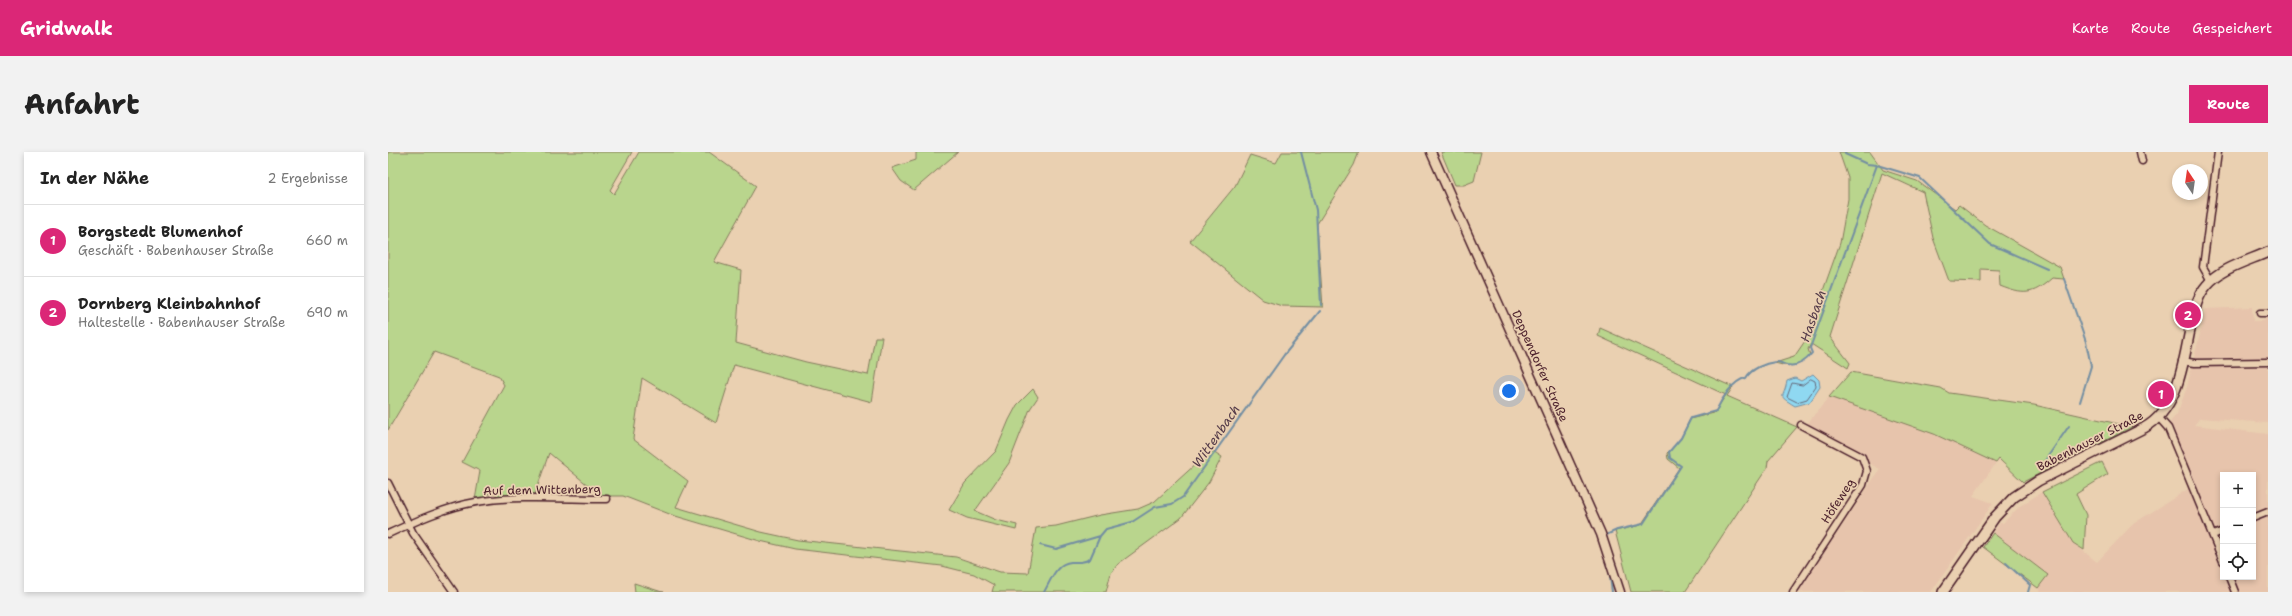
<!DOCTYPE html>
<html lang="de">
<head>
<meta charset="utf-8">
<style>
	body { margin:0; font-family:"Shantell Sans",sans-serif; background:#f2f2f2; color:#222 }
	.controls { position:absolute; right:12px; bottom:12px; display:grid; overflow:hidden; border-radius:0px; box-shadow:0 2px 6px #0003 }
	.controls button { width:36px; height:36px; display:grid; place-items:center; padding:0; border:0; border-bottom:1px solid #e0e0e0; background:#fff; color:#222; font:20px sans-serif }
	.compass { position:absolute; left:1784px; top:12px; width:36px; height:36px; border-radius:50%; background:#fff; box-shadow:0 2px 6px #0003; rotate:347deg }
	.you { position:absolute; left:1121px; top:239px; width:14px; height:14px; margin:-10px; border:3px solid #fff; border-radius:50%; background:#1a73e8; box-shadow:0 0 0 6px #1a73e833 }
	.badge { display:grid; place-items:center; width:26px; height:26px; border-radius:50%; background:#db2777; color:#fff; font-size:13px; font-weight:700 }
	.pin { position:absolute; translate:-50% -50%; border:2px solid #fff; box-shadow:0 1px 4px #0006 }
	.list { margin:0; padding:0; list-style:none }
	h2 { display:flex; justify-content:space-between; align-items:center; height:52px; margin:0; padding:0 16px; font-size:17px }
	h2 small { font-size:13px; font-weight:400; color:#767676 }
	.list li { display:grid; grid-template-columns:26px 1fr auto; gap:12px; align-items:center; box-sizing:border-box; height:72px; padding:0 16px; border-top:1px solid #e0e0e0 }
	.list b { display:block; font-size:15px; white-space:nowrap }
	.list p { margin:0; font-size:13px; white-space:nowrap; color:#767676 }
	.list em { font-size:13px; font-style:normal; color:#767676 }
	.icon { flex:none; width:22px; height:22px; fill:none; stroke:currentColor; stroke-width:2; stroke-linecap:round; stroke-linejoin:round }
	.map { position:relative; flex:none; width:1880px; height:440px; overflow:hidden; border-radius:0px }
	header { display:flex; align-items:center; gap:24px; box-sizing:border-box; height:56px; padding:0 20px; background:#db2777; color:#fff }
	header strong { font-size:19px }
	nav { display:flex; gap:22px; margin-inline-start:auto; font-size:14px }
	.intro { display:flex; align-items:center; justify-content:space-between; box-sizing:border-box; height:96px; padding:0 24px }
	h1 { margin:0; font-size:28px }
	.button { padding:10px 18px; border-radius:0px; background:#db2777; color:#fff; font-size:14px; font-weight:700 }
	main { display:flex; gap:24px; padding:0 24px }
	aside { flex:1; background:#fff; border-radius:0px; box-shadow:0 2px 6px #0003 }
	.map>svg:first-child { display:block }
	.built { fill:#e7c4ac; fill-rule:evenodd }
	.green { fill:#b9d58d; stroke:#827a5c }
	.water { fill:#8fd8f1; stroke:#738ea2 }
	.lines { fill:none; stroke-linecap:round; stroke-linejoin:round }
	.shore { stroke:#66697a; stroke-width:1 }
	.stream { stroke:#738ea2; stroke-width:2 }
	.minor-casing { stroke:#4a1f2b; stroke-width:9 }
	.tertiary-casing { stroke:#4a1f2b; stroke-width:11 }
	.secondary-casing { stroke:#4a1f2b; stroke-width:12 }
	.minor { stroke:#ead0b1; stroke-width:6 }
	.tertiary { stroke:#ead0b1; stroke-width:8 }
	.secondary { stroke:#ead0b1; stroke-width:9 }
	.labels { text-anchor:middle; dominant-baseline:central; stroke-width:3.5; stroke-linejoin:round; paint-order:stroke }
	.street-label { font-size:12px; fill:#4a1f2b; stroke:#ead0b1 }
	.water-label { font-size:13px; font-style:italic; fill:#543b49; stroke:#ead0b1 }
</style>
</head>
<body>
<header>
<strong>Gridwalk</strong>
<nav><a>Karte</a><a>Route</a><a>Gespeichert</a></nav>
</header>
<div class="intro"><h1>Anfahrt</h1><a class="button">Route</a></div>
<main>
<aside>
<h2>In der Nähe<small>2 Ergebnisse</small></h2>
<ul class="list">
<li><span class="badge">1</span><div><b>Borgstedt Blumenhof</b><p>Geschäft · Babenhauser Straße</p></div><em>660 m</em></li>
<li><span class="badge">2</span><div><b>Dornberg Kleinbahnhof</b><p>Haltestelle · Babenhauser Straße</p></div><em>690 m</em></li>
</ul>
</aside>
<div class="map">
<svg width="1880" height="440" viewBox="0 0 1880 440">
	<rect width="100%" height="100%" fill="#ead0b1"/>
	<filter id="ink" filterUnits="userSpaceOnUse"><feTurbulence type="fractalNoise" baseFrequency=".025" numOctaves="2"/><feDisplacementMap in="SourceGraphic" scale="8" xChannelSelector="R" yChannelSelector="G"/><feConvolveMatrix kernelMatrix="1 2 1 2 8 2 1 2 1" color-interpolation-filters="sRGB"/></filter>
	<g filter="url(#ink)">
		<!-- built -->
		<path class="built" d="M1864 155 1865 169H1875L1880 164V271L1812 266 1806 273 1880 282V440H1652L1650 436 1660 423 1605 381 1612 371H1615L1632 354 1654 340 1685 391 1709 410 1745 372 1800 337 1776 277 1789 262 1799 235 1818 157ZM1835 323H1865V425H1835Z
			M1441 245 1546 282 1608 311 1585 344 1605 351 1543 440H1410L1492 317 1409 275 1413 269 1419 272Z"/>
		<!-- green -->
		<path class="green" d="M0 0H244L222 38 226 42 251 0H321L368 34 326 110 353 118 348 191 418 210 480 223 487 185H494L484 250 346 213 328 271 254 226 245 287 300 329 288 355 373 380 410 388 568 405 612 420 640 421 648 376 668 374 712 363 750 357 766 350 821 300 825 299 834 305 821 330 793 366 730 412 723 421 718 440H604L606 433 586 422 554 414 407 397 372 389 284 363 235 344H213L161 301 146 345 108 346V341L99 342 98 346 87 348 92 319 74 310 116 233 111 224 46 200 0 278Z
			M528 0H570L526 38 513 29 504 16 528 8Z
			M894 0H971L966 13 929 72 935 155 894 154 875 148 802 89 847 34 862 3 888 11Z
			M1053 0H1093L1086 29 1076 33H1067Z
			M1451 0H1482L1495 18 1529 29 1567 57 1571 53 1597 73 1672 115 1676 127 1664 126C1644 144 1635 143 1612 134L1611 118 1593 117V130L1561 129 1545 86 1535 40 1494 21 1442 185 1462 211 1460 216 1423 192 1420 197 1422 203C1411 216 1401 215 1387 211L1406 205 1417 189 1452 91 1460 47V26Z
			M1212 176 1345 235 1339 244 1409 275 1380 309 1379 316 1297 440H1243L1227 379 1253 373 1291 316 1280 307 1279 301 1292 288 1302 267 1326 261 1338 243 1210 184Z
			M1463 220 1553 236 1561 241 1646 253 1744 275 1635 330 1611 307 1608 311 1546 282 1441 245Z
			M645 237 650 245 642 257 621 311 587 359 608 368 629 373 628 378 579 366 561 358 577 331 608 299 621 268 629 253Z
			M1714 310 1720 322 1688 342 1698 363 1696 398 1685 391 1654 340Z
			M1605 381 1660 423 1650 436 1595 395Z
			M246 431 274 440H276H247Z"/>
		<!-- water -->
		<path class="water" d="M1425 222 1431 228 1432 235 1422 250 1407 254C1388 242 1396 248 1399 229L1407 226 1413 229Z"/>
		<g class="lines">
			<!-- shore -->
			<path class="shore" d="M1423 227 1427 229 1428 234 1419 247 1409 250 1399 245 1404 231 1414 233Z"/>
			<!-- stream -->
			<path class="stream" d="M913 0 928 58 933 153
				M1489 13 1532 26 1602 92 1659 117
				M1676 127 1698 190 1703 214 1692 250
				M1656 310 1681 274
				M1216 384 1229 378 1255 372 1293 314 1282 306 1281 300 1293 286 1303 266 1328 259C1333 248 1345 228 1358 226 1363 217 1377 211 1387 210 1391 209 1395 212 1399 213 1409 215 1418 209 1424 201L1422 196 1489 13 1479 12 1457 2V0
				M652 393 668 397 712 384
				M1618 411 1642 433 1640 440
				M1221 417 1224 440
				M656 440C663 428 668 411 683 410 691 410 694 411 702 407L712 384 718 377 744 370 767 355 784 352 795 345 896 203 932 159"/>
			<!-- minor casing -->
			<g class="minor-casing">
				<path id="minor" d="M1752 0 1754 9
					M1823 129 1815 115 1830 0
					M1872 161H1880
					M1794 209 1807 211 1880 210
					M1771 266 1780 276 1835 409
					M0 331 25 381 66 440
					M1865 366 1880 360
					M0 382C28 369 58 355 88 350 131 343 176 347 219 347
					M1825 383 1835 379
					M1841 425 1847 440
					M1405 440 1475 333 1479 319 1474 305 1413 273"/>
			</g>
			<!-- tertiary casing -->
			<g class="tertiary-casing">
				<path id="tertiary" d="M1043 0 1213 382 1232 440"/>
			</g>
			<!-- secondary casing -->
			<g class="secondary-casing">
				<path id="secondary" d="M1555 440 1607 365 1626 345 1650 329 1756 276C1793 255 1795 207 1804 169 1807 156 1810 143 1819 133 1833 116 1860 109 1880 100"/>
			</g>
			<!-- minor -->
			<use href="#minor" class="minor"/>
			<!-- tertiary -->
			<use href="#tertiary" class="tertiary"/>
			<!-- secondary -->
			<use href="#secondary" class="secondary"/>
		</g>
	</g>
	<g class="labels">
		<!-- street labels -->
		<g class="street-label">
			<text transform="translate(1152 214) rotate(66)">Deppendorfer Straße</text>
			<text transform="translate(1702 289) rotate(-27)">Babenhauser Straße</text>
			<text transform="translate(154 338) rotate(-1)">Auf dem Wittenberg</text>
			<text transform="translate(1450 349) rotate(-57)">Höfeweg</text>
		</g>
		<!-- water labels -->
		<g class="water-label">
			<text transform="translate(1425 164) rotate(-71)">Hasbach</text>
			<text transform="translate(828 284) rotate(-55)">Wittenbach</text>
		</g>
	</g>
</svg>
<div class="controls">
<button>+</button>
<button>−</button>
<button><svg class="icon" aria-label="locate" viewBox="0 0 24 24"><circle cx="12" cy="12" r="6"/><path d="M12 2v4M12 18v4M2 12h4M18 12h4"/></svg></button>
</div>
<svg class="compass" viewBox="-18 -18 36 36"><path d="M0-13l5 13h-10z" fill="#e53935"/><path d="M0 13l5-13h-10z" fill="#767676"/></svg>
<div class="you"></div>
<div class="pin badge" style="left:1773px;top:242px">1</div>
<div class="pin badge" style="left:1800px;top:163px">2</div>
</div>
</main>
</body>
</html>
